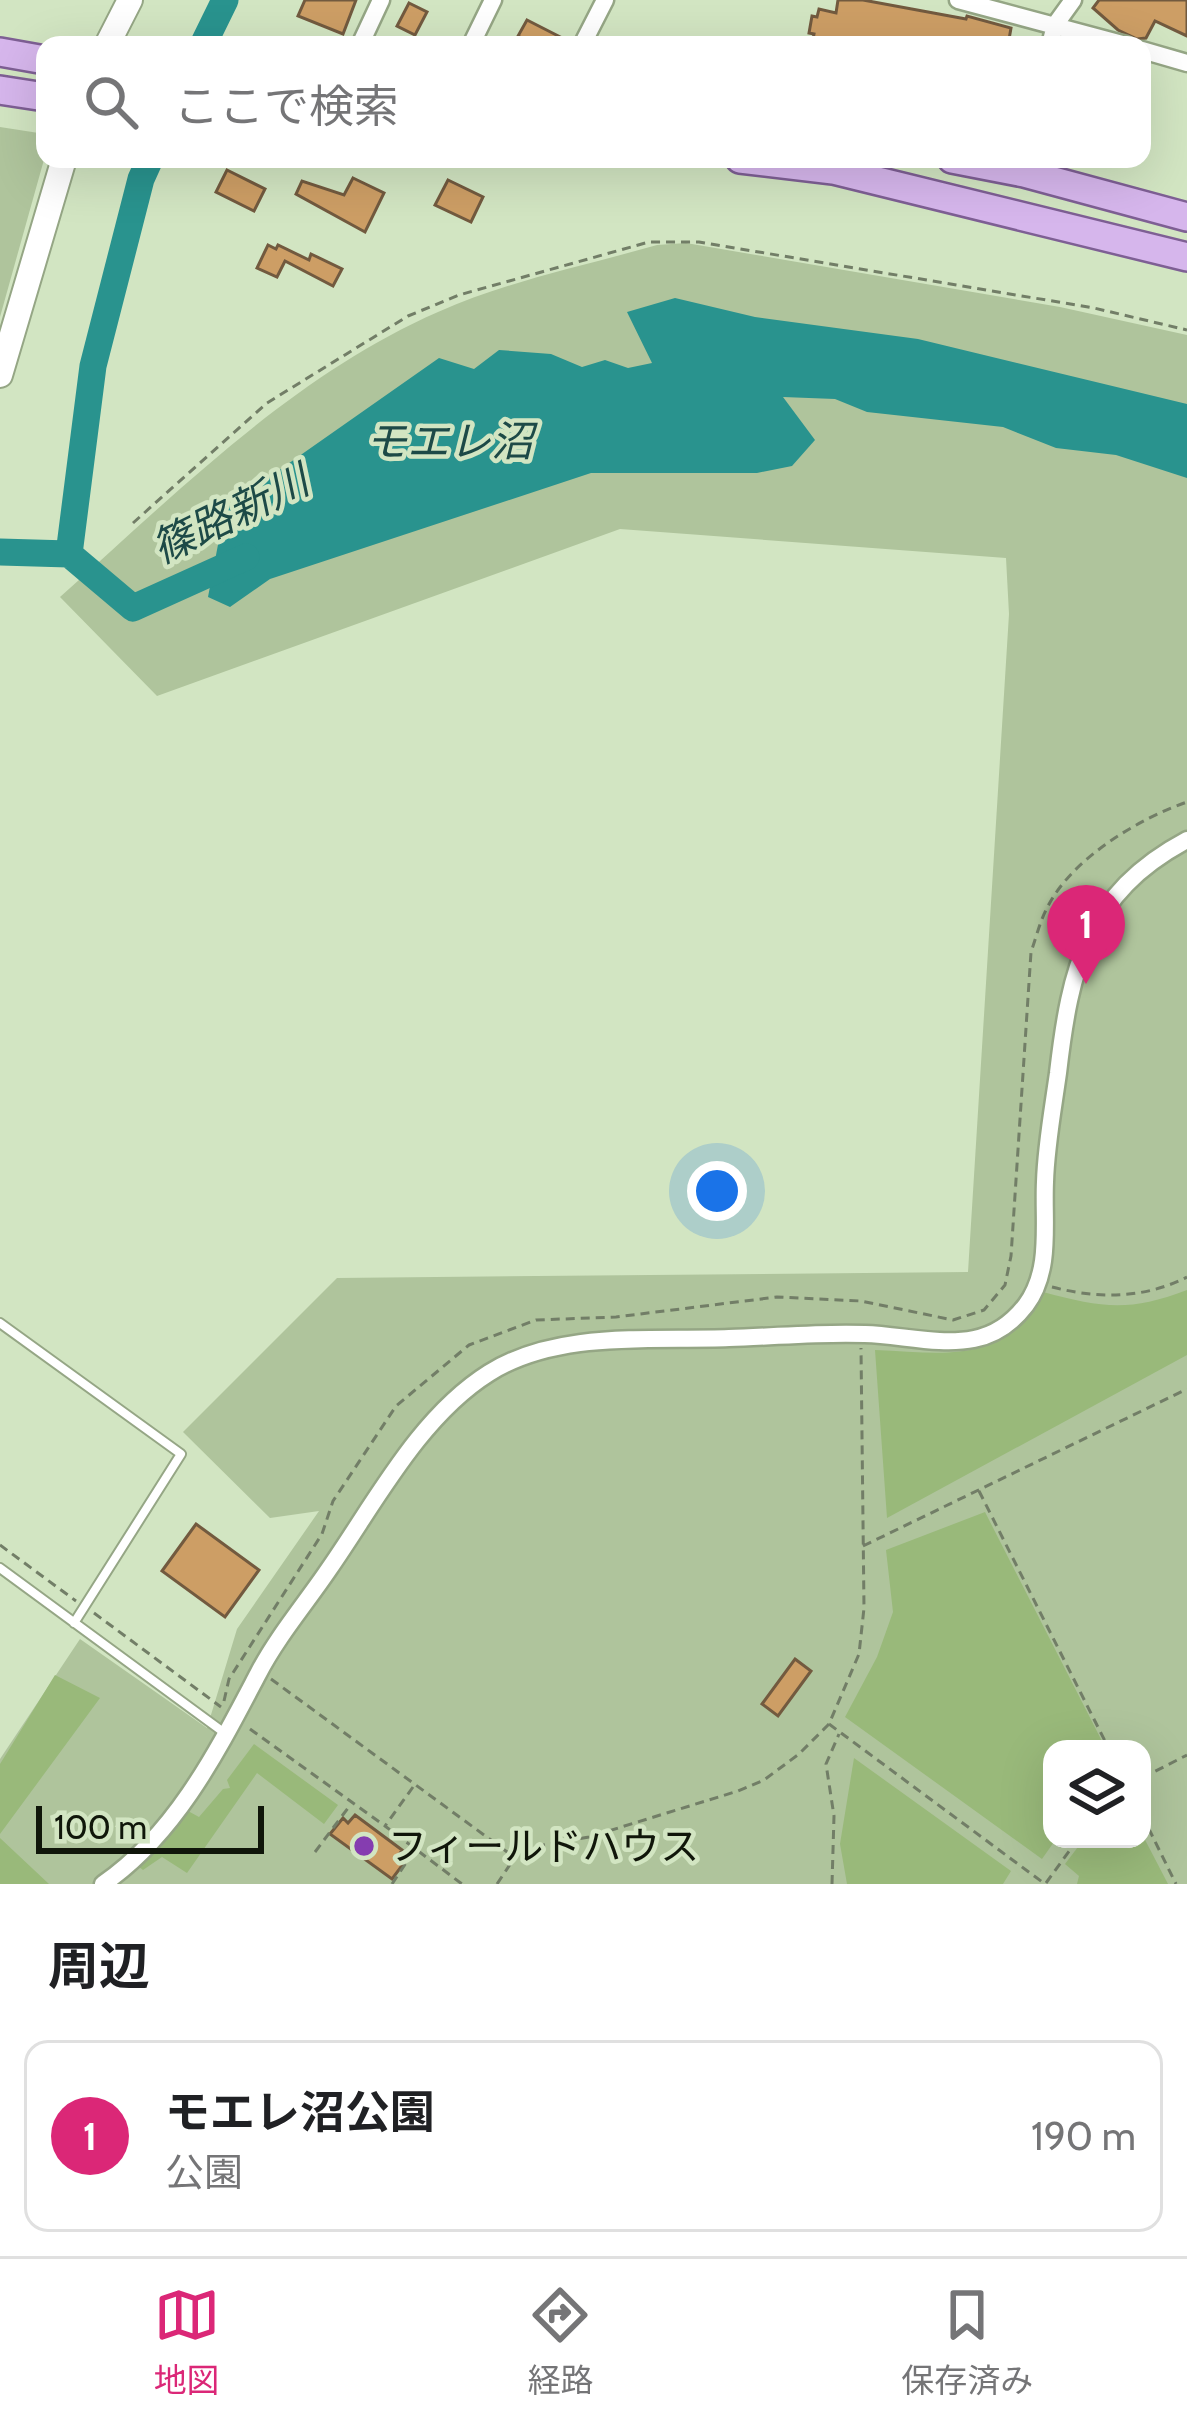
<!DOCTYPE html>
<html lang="ja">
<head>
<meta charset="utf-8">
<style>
	body { margin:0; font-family:Cabin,"Noto Sans JP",sans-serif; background:#f2f2f2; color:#202124 }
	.controls { position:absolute; right:36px; bottom:36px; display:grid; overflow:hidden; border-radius:24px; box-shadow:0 12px 48px #0002 }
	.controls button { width:108px; height:108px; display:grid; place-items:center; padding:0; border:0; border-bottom:3px solid #e0e0e0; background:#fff; color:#202124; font:60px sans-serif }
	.scale { position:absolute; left:36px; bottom:30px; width:228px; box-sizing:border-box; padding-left:12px; border:6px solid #10160a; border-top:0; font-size:33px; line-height:42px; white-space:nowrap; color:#10160a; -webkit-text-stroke:9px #d2e5c2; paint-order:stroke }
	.you { position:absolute; left:717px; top:1191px; width:42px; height:42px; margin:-30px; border:9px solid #fff; border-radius:50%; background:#1a73e8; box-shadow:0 0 0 18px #1a73e833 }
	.badge { display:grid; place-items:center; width:78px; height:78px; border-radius:50%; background:#db2777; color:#fff; font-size:39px; font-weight:700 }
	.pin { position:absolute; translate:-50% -99px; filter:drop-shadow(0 3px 6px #0008) }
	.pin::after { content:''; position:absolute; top:63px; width:42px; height:36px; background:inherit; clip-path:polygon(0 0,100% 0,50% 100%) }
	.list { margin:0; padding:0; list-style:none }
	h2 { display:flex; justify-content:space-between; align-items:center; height:156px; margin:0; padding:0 48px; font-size:51px }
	h2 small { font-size:39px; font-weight:400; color:#757577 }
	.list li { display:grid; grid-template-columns:78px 1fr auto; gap:36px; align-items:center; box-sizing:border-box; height:192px; margin:0 24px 24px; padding:0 24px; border:3px solid #e0e0e0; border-radius:24px }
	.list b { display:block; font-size:45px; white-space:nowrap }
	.list p { margin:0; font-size:39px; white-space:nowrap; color:#757577 }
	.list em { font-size:39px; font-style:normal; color:#757577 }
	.icon { flex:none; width:66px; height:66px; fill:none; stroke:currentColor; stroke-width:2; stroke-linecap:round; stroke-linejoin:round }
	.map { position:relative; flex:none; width:1187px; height:1884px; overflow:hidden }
	.search { position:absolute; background:#fff; box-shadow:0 12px 48px #0002; left:36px; right:36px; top:36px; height:132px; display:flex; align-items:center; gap:30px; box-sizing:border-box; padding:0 42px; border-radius:24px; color:#757577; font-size:45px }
	.sheet { height:372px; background:#fff }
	nav { display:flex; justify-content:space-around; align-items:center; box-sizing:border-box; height:168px; border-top:3px solid #e0e0e0; background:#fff; font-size:33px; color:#757577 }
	nav a { display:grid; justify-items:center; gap:6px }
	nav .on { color:#db2777 }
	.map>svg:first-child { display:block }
	.green { fill:#afc49c; fill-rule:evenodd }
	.forest { fill:#99b97a }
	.water { fill:#29938e }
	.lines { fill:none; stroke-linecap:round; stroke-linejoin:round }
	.river { stroke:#29938e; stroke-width:27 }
	.building { fill:#cd9e65; stroke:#725a3f; stroke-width:3 }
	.lane-casing { stroke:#95a685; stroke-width:12 }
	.street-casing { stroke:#95a685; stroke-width:21 }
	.secondary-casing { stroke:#95a685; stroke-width:28 }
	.primary-casing { stroke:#7e5f94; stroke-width:32 }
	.path { stroke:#727e67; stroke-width:3; stroke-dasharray:9 6; stroke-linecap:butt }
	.lane { stroke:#fff; stroke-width:8 }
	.street { stroke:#fff; stroke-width:16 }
	.secondary { stroke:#fff; stroke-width:24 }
	.primary { stroke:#d6b6ec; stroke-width:27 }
	.poi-dot { fill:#853db0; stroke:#d2e5c2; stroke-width:4.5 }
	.labels { text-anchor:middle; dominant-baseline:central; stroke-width:9; stroke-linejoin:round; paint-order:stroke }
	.poi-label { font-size:39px; fill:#10160a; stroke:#d2e5c2; text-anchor:start }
	.water-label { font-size:42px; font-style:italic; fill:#1d4a47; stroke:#d2e5c2 }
</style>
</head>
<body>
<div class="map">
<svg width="1187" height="1884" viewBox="0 0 1187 1884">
	<rect width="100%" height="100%" fill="#d2e5c2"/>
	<!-- green -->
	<path class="green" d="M0 127 45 134V156L0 317Z
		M686 243 1060 307 1187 335V1884H0V1759L80 1639 207 1728 237 1629 319 1511 270 1518 183 1432 337 1278 968 1272 1009 614 1006 558 620 529 157 696 60 597C177 493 292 376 438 312 507 281 584 266 657 245ZM1052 1749H1142V1839H1052Z"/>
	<!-- forest -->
	<path class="forest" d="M1187 1290V1355L887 1518 875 1350C948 1353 1002 1366 1043 1292 1103 1308 1129 1312 1187 1290Z
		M985 1512 1106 1749H1052V1839H1056L1042 1859 845 1717 877 1657 893 1612 886 1550Z
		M55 1675 100 1698 0 1834V1764Z
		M254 1744 338 1805 324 1824 257 1773 187 1873 162 1857 143 1870 138 1866 188 1811 199 1817 223 1789 230 1788 227 1780Z
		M854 1758 1011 1871 1003 1884H847L840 1844Z
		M1142 1834 1168 1884H1077L1079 1876 1065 1864 1084 1839H1142Z
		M0 1838 49 1884H0Z"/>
	<!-- water -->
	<path class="water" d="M675 298 755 317 918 339 1187 404V478L1116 455 1056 448 1003 427 867 412 835 399 783 397 815 440 792 466 757 473H591L270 579 230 607 208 597 225 508 439 358 474 369 499 350 551 354 582 367 605 360 628 368 652 363 627 312Z"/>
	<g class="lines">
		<!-- river -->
		<path class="river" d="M203 45 225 0
			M0 552 69 554
			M69 554 133 608 246 557
			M69 554 93 366 141 179 150 159"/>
	</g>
	<!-- building -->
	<path class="building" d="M305 0H356L343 34 298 16Z
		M838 0H863L966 19 967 16 1011 28 1008 45H812L814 34 809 33 812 16 817 17 819 9 836 13Z
		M1099 0H1187V36L1155 21 1146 38 1137 39 1118 30 1093 8Z
		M409 3 427 12 415 35 397 26Z
		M527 20 570 42 569 45H536L518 36Z
		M227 170 265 189 254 211 216 192Z
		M353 178 384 193 365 232 296 194 302 181 344 195Z
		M448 180 483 197 471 222 435 205Z
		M268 245 276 249 278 245 309 260 311 254 342 269 333 286 285 261 277 277 257 268Z
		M196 1524 259 1570 225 1617 162 1571Z
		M795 1659 811 1671 778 1716 762 1704Z
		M355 1815 402 1850 397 1858 404 1863 392 1879 330 1834 343 1818 348 1823Z"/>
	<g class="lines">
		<!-- lane casing -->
		<g class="lane-casing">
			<path id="lane" d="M0 1323 181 1454 74 1623
				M0 1568 226 1734"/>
		</g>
		<!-- street casing -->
		<g class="street-casing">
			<path id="street" d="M958 0 1126 45
				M360 45 381 0
				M471 45 493 0
				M582 45 605 0
				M1050 45 1055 25 1073 0
				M1142 50 1187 63
				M103 1884C176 1834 218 1750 258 1674 277 1637 306 1603 329 1569 375 1503 419 1417 489 1373 557 1330 651 1341 729 1338 774 1337 820 1332 865 1334 900 1335 940 1346 974 1339 995 1335 1013 1322 1026 1305 1052 1270 1043 1223 1045 1182 1046 1146 1053 1109 1058 1073 1070 969 1087 893 1187 840"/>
		</g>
		<!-- secondary casing -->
		<g class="secondary-casing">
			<path id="secondary" d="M107 45 130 0
				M0 375 64 159"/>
		</g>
		<!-- primary casing -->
		<g class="primary-casing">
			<path id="primary" d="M0 52 45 60
				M0 90 45 97
				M740 159 833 170 1187 257
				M952 159 1024 173 1187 217"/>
		</g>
		<!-- path -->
		<path class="path" d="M133 523 267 403 408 316 459 295 649 242H699L1094 308 1187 330
			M1052 1287C1098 1299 1144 1299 1187 1277
			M979 1491 1109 1749
			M0 1545 76 1601
			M863 1546 1187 1389
			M94 1613 221 1707
			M271 1679 510 1854
			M224 1701 229 1679 322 1534 333 1501 396 1406 469 1345 536 1320 616 1317 777 1297 861 1301 953 1320 984 1310 1005 1285 1011 1256 1031 952C1036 938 1040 921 1047 908 1071 859 1138 819 1187 802
			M829 1724 1045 1884
			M250 1729 385 1826
			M1142 1778 1187 1755
			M413 1787 385 1826 462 1884
			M1142 1815 1176 1884
			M315 1852 351 1804
			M1046 1883 1078 1839
			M392 1884 414 1851
			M497 1884 511 1863V1855L526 1848 589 1837 738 1791 764 1780 799 1754 829 1724 859 1654 864 1608 861 1348
			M832 1884 834 1816 826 1764 839 1734"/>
		<!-- lane -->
		<use href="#lane" class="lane"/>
		<!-- street -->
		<use href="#street" class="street"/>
		<!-- secondary -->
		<use href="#secondary" class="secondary"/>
		<!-- primary -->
		<use href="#primary" class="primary"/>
	</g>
	<!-- markers -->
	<circle class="poi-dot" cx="364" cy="1846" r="12"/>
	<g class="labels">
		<!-- poi labels -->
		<g class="poi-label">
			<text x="388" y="1846">フィールドハウス</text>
		</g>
		<!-- water labels -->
		<g class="water-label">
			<text x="449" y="441">モエレ沼</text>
			<text transform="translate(230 514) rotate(-26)">篠路新川</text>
		</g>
	</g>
</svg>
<div class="controls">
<button><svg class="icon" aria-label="layers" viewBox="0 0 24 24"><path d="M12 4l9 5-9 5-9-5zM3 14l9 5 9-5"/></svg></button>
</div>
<div class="scale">100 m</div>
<div class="you"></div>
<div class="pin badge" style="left:1086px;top:984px">1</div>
<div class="search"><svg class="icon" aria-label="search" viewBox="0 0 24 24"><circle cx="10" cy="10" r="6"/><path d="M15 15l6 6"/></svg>ここで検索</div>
</div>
<section class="sheet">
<h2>周辺<small></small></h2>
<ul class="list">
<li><span class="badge">1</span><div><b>モエレ沼公園</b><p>公園</p></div><em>190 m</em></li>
</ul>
</section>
<nav>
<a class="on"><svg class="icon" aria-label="map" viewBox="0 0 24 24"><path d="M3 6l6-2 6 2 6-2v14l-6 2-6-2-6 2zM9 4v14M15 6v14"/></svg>地図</a>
<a><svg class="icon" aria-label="directions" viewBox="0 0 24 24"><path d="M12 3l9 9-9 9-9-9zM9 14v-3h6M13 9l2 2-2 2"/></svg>経路</a>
<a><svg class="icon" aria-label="saved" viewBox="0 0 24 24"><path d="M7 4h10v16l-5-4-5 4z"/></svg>保存済み</a>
</nav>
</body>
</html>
